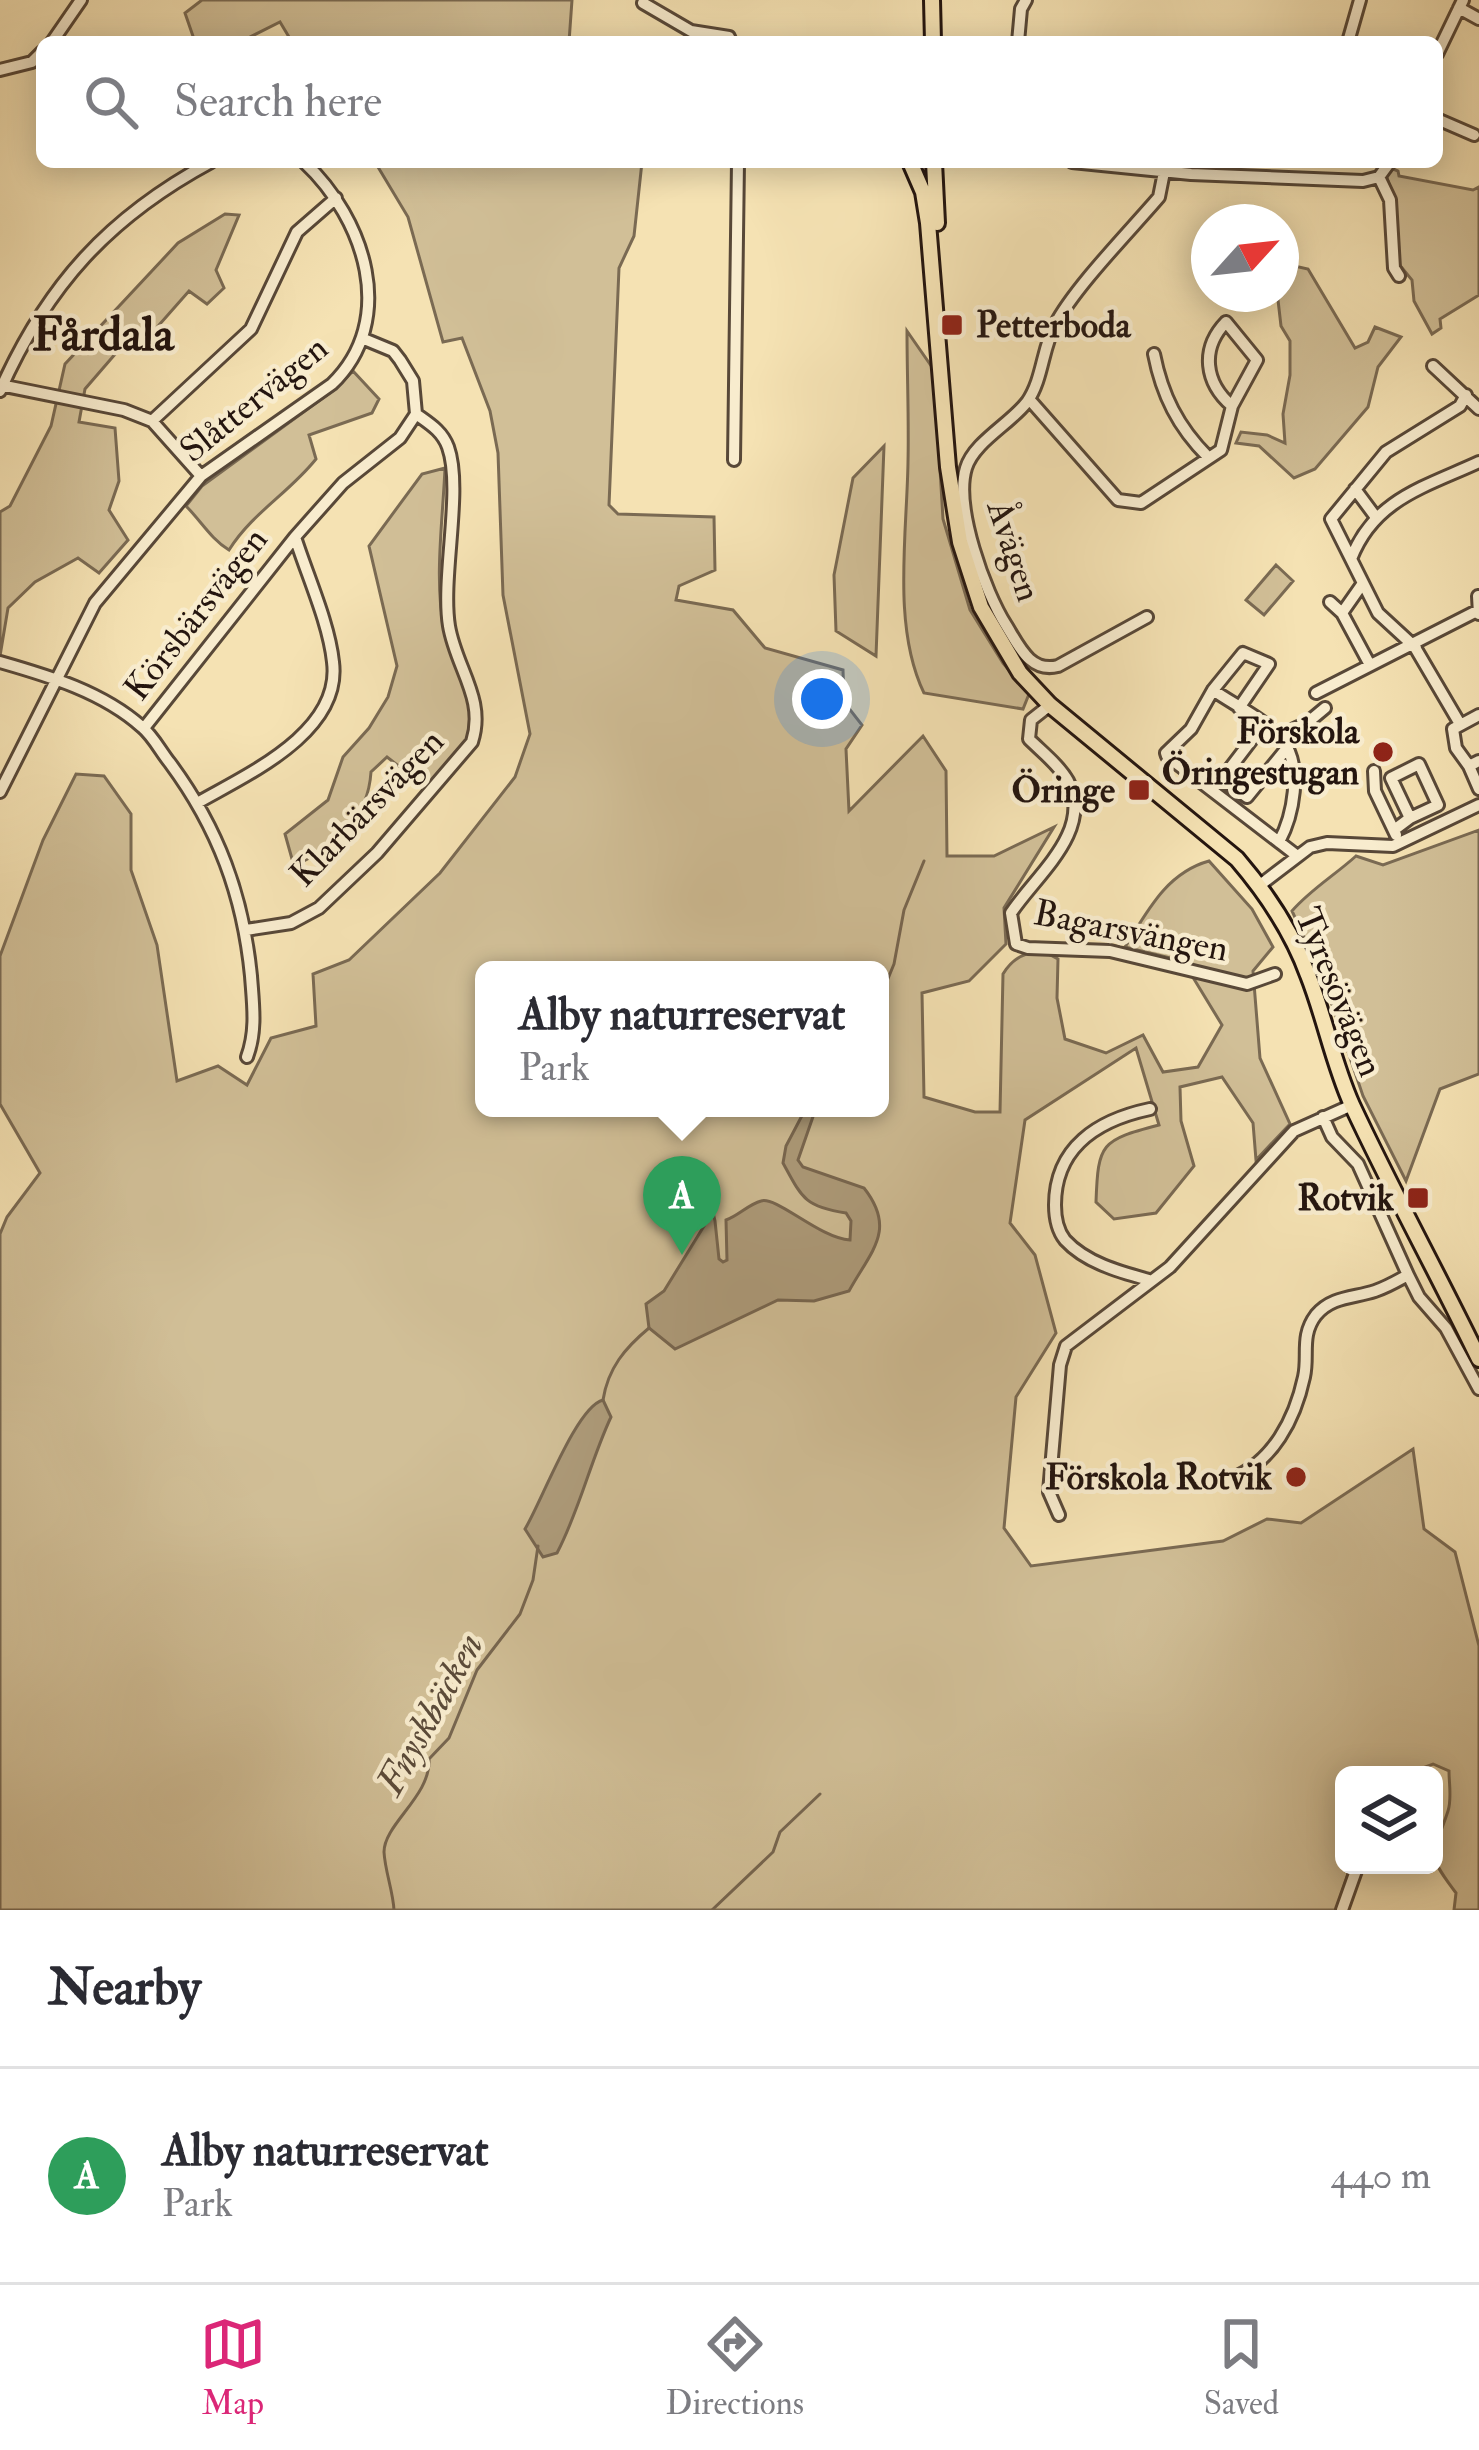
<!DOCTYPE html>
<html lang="en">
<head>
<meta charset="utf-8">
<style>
	body { margin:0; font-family:"IM FELL Double Pica",serif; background:#f2f2f3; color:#2b2b33 }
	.controls { position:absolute; right:36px; bottom:36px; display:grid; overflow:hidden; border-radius:18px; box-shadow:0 6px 30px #0003 }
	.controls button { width:108px; height:108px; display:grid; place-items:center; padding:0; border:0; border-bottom:3px solid #e1e1e2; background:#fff; color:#2b2b33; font:60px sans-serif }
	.compass { position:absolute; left:1191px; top:204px; width:108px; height:108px; border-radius:50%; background:#fff; box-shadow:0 6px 30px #0003; rotate:63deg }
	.you { position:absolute; left:822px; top:699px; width:42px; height:42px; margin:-30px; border:9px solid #fff; border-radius:50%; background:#1a73e8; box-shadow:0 0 0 18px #1a73e833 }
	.badge { display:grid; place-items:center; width:78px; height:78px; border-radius:50%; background:#db2777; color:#fff; font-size:39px; font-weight:700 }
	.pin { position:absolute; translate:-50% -99px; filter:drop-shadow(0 3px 6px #0008) }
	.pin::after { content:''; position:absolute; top:63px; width:42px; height:36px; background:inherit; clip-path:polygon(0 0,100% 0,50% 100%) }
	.popup { position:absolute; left:475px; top:961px; width:414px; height:156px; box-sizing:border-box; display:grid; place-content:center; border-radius:18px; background:#fff; filter:drop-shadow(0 3px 9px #0005); font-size:39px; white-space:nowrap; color:#7c7c81 }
	.popup b { font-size:45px; color:#2b2b33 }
	.popup::after { content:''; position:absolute; left:50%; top:100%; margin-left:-24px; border:24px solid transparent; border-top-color:#fff }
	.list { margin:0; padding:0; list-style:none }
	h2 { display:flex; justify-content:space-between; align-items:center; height:156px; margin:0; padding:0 48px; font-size:51px }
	h2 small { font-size:39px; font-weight:400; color:#7c7c81 }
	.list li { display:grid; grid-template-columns:78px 1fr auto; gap:36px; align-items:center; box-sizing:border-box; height:216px; padding:0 48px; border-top:3px solid #e1e1e2 }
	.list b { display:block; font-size:45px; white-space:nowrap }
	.list p { margin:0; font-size:39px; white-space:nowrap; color:#7c7c81 }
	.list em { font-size:39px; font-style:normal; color:#7c7c81 }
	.icon { flex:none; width:66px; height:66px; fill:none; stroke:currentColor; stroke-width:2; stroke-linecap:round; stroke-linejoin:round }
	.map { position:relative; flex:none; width:1479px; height:1910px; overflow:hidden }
	.search { position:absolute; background:#fff; box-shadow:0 6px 30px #0003; left:36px; right:36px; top:36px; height:132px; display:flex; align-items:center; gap:30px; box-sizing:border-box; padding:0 42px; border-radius:18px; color:#7c7c81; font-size:45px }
	.sheet { height:372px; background:#fff }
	nav { display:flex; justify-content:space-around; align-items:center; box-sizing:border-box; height:168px; border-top:3px solid #e1e1e2; background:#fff; font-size:33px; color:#7c7c81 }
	nav a { display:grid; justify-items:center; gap:6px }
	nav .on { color:#db2777 }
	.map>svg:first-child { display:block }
	.green { fill:#d1bf97; stroke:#7a6a53; stroke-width:3; fill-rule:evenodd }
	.water { fill:#ae9c7b; stroke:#776650; stroke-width:3 }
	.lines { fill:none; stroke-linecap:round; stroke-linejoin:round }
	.stream { stroke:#776650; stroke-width:3 }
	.minor-casing { stroke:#584838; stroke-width:16 }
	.major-casing { stroke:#24150f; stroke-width:20 }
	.minor { stroke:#f8ecce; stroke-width:10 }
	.major { stroke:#f5e2b3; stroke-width:14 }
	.poi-dot { fill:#8f2418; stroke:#f8ecce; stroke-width:4.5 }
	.labels { text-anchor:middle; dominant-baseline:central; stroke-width:9; stroke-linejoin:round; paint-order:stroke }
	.poi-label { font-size:36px; font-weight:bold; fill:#24150f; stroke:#f8ecce; text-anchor:end }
	.street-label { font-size:36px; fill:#24150f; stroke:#f8ecce }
	.water-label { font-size:39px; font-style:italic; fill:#5b4b3a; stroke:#f8ecce }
	.district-label { font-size:48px; font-weight:bold; fill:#24150f; stroke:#f8ecce }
</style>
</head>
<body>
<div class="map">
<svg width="1479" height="1910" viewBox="0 0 1479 1910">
	<rect width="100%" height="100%" fill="#f5e2b3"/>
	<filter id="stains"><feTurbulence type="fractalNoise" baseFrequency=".00167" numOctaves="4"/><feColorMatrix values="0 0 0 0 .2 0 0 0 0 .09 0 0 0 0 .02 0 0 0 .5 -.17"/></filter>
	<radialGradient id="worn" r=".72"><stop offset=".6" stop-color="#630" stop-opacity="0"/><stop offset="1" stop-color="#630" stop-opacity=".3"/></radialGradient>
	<!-- green -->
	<path class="green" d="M202 0H572L569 42H292L280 22 240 42H195L185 13Z
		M375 162H642L634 236 619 268 609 505 618 514 714 517 715 570 679 586 676 600 733 610 765 648 843 670 844 702 862 725 846 749 849 811 923 736 946 771 947 856H994L1054 827 1004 908 1006 944 969 981 922 993 924 1097 975 1112H1000L1003 974C1015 954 1037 945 1058 959L1057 998 1065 1039 1106 1053 1143 1035 1163 1072 1198 1067 1222 1025 1183 961 1125 947C1147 912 1166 873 1209 861L1252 909 1273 947 1253 971 1260 1058 1290 1124 1256 1160 1253 1123 1222 1077 1180 1087 1181 1121 1194 1166 1156 1213 1114 1219 1096 1202C1098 1143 1101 1140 1159 1125L1136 1048 1025 1120 1010 1223 1035 1255 1056 1333 1016 1397 1004 1528 1031 1566 1223 1541 1267 1519 1301 1523 1413 1449 1424 1529 1455 1552 1479 1646V1910H1454L1456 1893C1424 1851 1433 1857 1448 1811 1452 1799 1449 1784 1449 1771L1433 1764 1404 1775H1344V1865H1351L1336 1910H0V1234L7 1217 40 1173 0 1104V956L43 840 76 774 104 776 131 814V870L157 945 177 1081 218 1066 247 1085 271 1038 316 1026 313 974 349 960 440 873 515 777 530 734 503 595 498 453 490 411 462 338 443 342 408 217ZM484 970H880V1108H484Z
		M1391 168 1398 171 1399 176 1473 190 1479 187V295L1440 319 1441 328 1432 334 1414 301 1412 280 1398 263 1392 193 1386 175Z
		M225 214 239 215 216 270 224 288 207 304 189 291 137 350 123 345 85 389 79 422 115 428 119 481 109 510 128 540 99 573 78 558 35 582 8 608 0 656V512L10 506 51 426 65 364 178 243Z
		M1281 263 1308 269 1355 348 1368 342 1375 327 1401 337 1378 367 1368 407 1315 469 1294 478 1259 446 1236 443 1241 432 1267 435 1285 443 1283 414 1290 375V341L1281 326 1278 300Z
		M907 331 934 370 943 519 970 610 1003 663 1029 694 1023 709 924 693C892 627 907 534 908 462 909 418 907 375 907 331Z
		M353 371 379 399 372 413 309 435 316 459C289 493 252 513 229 550 211 539 201 521 186 506L202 486 335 389Z
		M884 446 876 656 836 631 834 575 853 478Z
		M445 468C443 517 434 581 444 628 450 657 473 689 472 718 472 744 443 768 427 788L387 757 371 772C368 820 335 846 294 866L285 834 328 800 343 757 369 728 388 697 397 666 369 546 422 474Z
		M1276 565 1293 581 1264 615 1246 600Z
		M1479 830V1074L1440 1089 1406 1181 1363 1096 1323 978 1292 911C1310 890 1335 875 1356 856L1383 865Z"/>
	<!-- water -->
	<path class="water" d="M806 1108H816L798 1160 803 1167 864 1188C897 1230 871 1251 849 1291L814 1301 778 1300 675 1349 649 1328 646 1304 664 1291 704 1226 699 1211 697 1178 704 1174 705 1178 715 1221 719 1259 723 1262 727 1260 726 1220C738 1216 749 1204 761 1201 777 1196 819 1238 850 1240L851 1221 846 1213C805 1207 802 1198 783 1163L786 1146Z
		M603 1400 611 1417C590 1462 580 1509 557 1553L543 1557 525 1529C542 1501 576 1407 603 1400Z"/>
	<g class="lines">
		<!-- stream -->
		<path class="stream" d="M880 998 894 964 904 910 924 861
			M603 1400C608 1368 625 1348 649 1328
			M394 1910C393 1891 385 1871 384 1852 384 1824 431 1796 429 1759L449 1738 477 1670 520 1614 533 1580 538 1546
			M712 1910 773 1852 780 1832 820 1794"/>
		<!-- minor casing -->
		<g class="minor-casing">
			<path id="minor" d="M643 3 691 31 729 37 731 42
				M1459 8 1479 19
				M52 42 81 0
				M1018 42 1021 9 1026 0
				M1348 42 1360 0
				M1437 54 1463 0
				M0 70 32 62 42 52
				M1437 119 1474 135
				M1072 162 1191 174 1363 181 1379 177 1390 162
				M1379 177 1390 200 1394 268 1399 276
				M1154 354C1162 395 1178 427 1208 457
				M1433 366 1479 409
				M0 385 124 410 152 421 201 476
				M0 391C47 285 109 217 211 162
				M1029 399 1118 500 1141 503 1221 450 1232 406 1257 360 1226 322C1200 349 1205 383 1232 406
				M152 421 251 329 297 232 336 198
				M734 460 738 162
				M1355 489 1375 516
				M1351 559 1331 519 1386 452 1460 406 1466 395
				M1478 596 1479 614
				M1330 602 1342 613 1370 665
				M1342 613 1363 583
				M1147 617 1058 666C1030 673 1019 646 1006 625 985 592 954 507 966 468 974 442 1010 424 1027 402 1043 379 1042 349 1055 325 1074 288 1130 231 1159 197L1164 172
				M1413 644 1460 724
				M1416 648 1378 613 1351 559C1374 499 1425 487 1479 462
				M0 662C49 676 103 692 142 727 153 736 161 752 170 763 218 828 243 895 251 976 253 1004 257 1030 247 1057
				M1213 690 1243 653 1269 664 1239 708
				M1316 693 1477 611
				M1050 705 1031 720 1029 739C1042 752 1059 765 1068 781 1094 831 1036 875 1011 913L1016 944 1028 948 1110 951 1247 984 1275 974
				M1479 715 1453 729 1456 748 1469 766 1479 761
				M144 728 295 537
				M1279 736 1307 723 1325 708
				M1469 766 1479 789
				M1374 771 1375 791 1396 835
				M1223 779 1247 797 1287 748
				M1218 784 1263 725
				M0 792 95 603 201 476 332 384C398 320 365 219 304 162
				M199 802C248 774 342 732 333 662 329 623 307 575 295 537L343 483 400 438 416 414 413 381 400 360 393 351 364 339
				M1394 830 1410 818 1391 778 1419 764 1438 805 1410 818
				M1279 842C1293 816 1303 768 1283 741 1267 720 1234 705 1213 690L1191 729 1166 753 1167 756 1296 855
				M1260 885 1310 847 1327 843 1393 846 1479 805
				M246 930 291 923 319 908 377 853 472 742C486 699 456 668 449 626 441 577 463 489 448 447 442 431 430 424 416 414
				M1408 1275 1419 1297 1446 1328 1479 1389
				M1149 1280C1120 1272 1086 1263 1065 1240 1057 1230 1055 1218 1055 1205 1055 1147 1098 1120 1150 1109
				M1231 1479C1273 1462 1295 1419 1304 1377 1309 1355 1300 1336 1316 1315 1332 1296 1354 1298 1375 1291 1387 1287 1397 1281 1408 1275L1358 1164 1332 1137 1323 1117
				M1059 1515 1049 1492 1060 1365 1066 1346 1170 1267 1294 1131 1352 1105
				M1342 1910 1358 1865"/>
		</g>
		<!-- major casing -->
		<g class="major-casing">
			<path id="major" d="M932 0 933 42
				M910 162 923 192 928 223 948 467 960 542 981 607 1020 673 1050 705 1237 859C1267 894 1292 931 1308 975 1325 1018 1333 1063 1352 1105 1392 1191 1438 1274 1479 1359
				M934 162 937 223"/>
		</g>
		<!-- minor -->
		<use href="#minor" class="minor"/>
		<!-- major -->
		<use href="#major" class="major"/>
	</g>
	<!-- markers -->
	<g class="poi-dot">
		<rect x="940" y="313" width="24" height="24" rx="6"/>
		<circle cx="1383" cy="752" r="12"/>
		<rect x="1127" y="778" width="24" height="24" rx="6"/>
		<rect x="1406" y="1186" width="24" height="24" rx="6"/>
		<circle cx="1296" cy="1477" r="12"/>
	</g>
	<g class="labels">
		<!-- poi labels -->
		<g class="poi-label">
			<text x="976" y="325" text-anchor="start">Petterboda</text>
			<text x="1359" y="731">Förskola<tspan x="1359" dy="41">Öringestugan</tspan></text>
			<text x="1115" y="790">Öringe</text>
			<text x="1394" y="1198">Rotvik</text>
			<text x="1272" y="1477">Förskola Rotvik</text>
		</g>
		<!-- street labels -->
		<g class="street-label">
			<text transform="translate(254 399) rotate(-39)">Slåttervägen</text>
			<text transform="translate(1014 551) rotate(72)">Åvägen</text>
			<text transform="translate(196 614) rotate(-52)">Körsbärsvägen</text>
			<text transform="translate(367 808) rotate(-46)">Klarbärsvägen</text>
			<text transform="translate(1131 931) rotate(11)">Bagarsvängen</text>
			<text transform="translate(1339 992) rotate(68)">Tyresövägen</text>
		</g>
		<!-- water labels -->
		<g class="water-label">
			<text transform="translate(430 1714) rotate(-61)">Fnyskbäcken</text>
		</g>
		<!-- district labels -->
		<g class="district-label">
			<text x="103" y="335">Fårdala</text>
		</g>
	</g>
	<rect width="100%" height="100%" filter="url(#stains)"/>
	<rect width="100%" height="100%" fill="url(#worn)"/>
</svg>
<div class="controls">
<button><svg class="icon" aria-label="layers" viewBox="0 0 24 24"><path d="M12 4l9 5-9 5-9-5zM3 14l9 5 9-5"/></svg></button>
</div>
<svg class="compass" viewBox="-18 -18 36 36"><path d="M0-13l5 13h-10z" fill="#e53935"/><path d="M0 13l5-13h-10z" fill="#7c7c81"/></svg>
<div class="you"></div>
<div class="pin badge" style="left:682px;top:1255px;background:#2e9e5b">A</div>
<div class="popup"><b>Alby naturreservat</b>Park</div>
<div class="search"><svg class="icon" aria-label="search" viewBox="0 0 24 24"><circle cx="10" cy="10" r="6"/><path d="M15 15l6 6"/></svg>Search here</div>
</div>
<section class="sheet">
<h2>Nearby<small></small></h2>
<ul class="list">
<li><span class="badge" style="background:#2e9e5b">A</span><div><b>Alby naturreservat</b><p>Park</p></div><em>440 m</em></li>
</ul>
</section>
<nav>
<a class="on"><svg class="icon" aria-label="map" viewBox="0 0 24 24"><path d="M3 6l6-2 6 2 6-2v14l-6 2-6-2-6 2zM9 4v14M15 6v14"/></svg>Map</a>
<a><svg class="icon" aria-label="directions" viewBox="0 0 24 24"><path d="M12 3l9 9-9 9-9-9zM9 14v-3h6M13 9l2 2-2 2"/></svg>Directions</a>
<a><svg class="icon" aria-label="saved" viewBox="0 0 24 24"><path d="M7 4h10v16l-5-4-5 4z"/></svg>Saved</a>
</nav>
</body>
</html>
